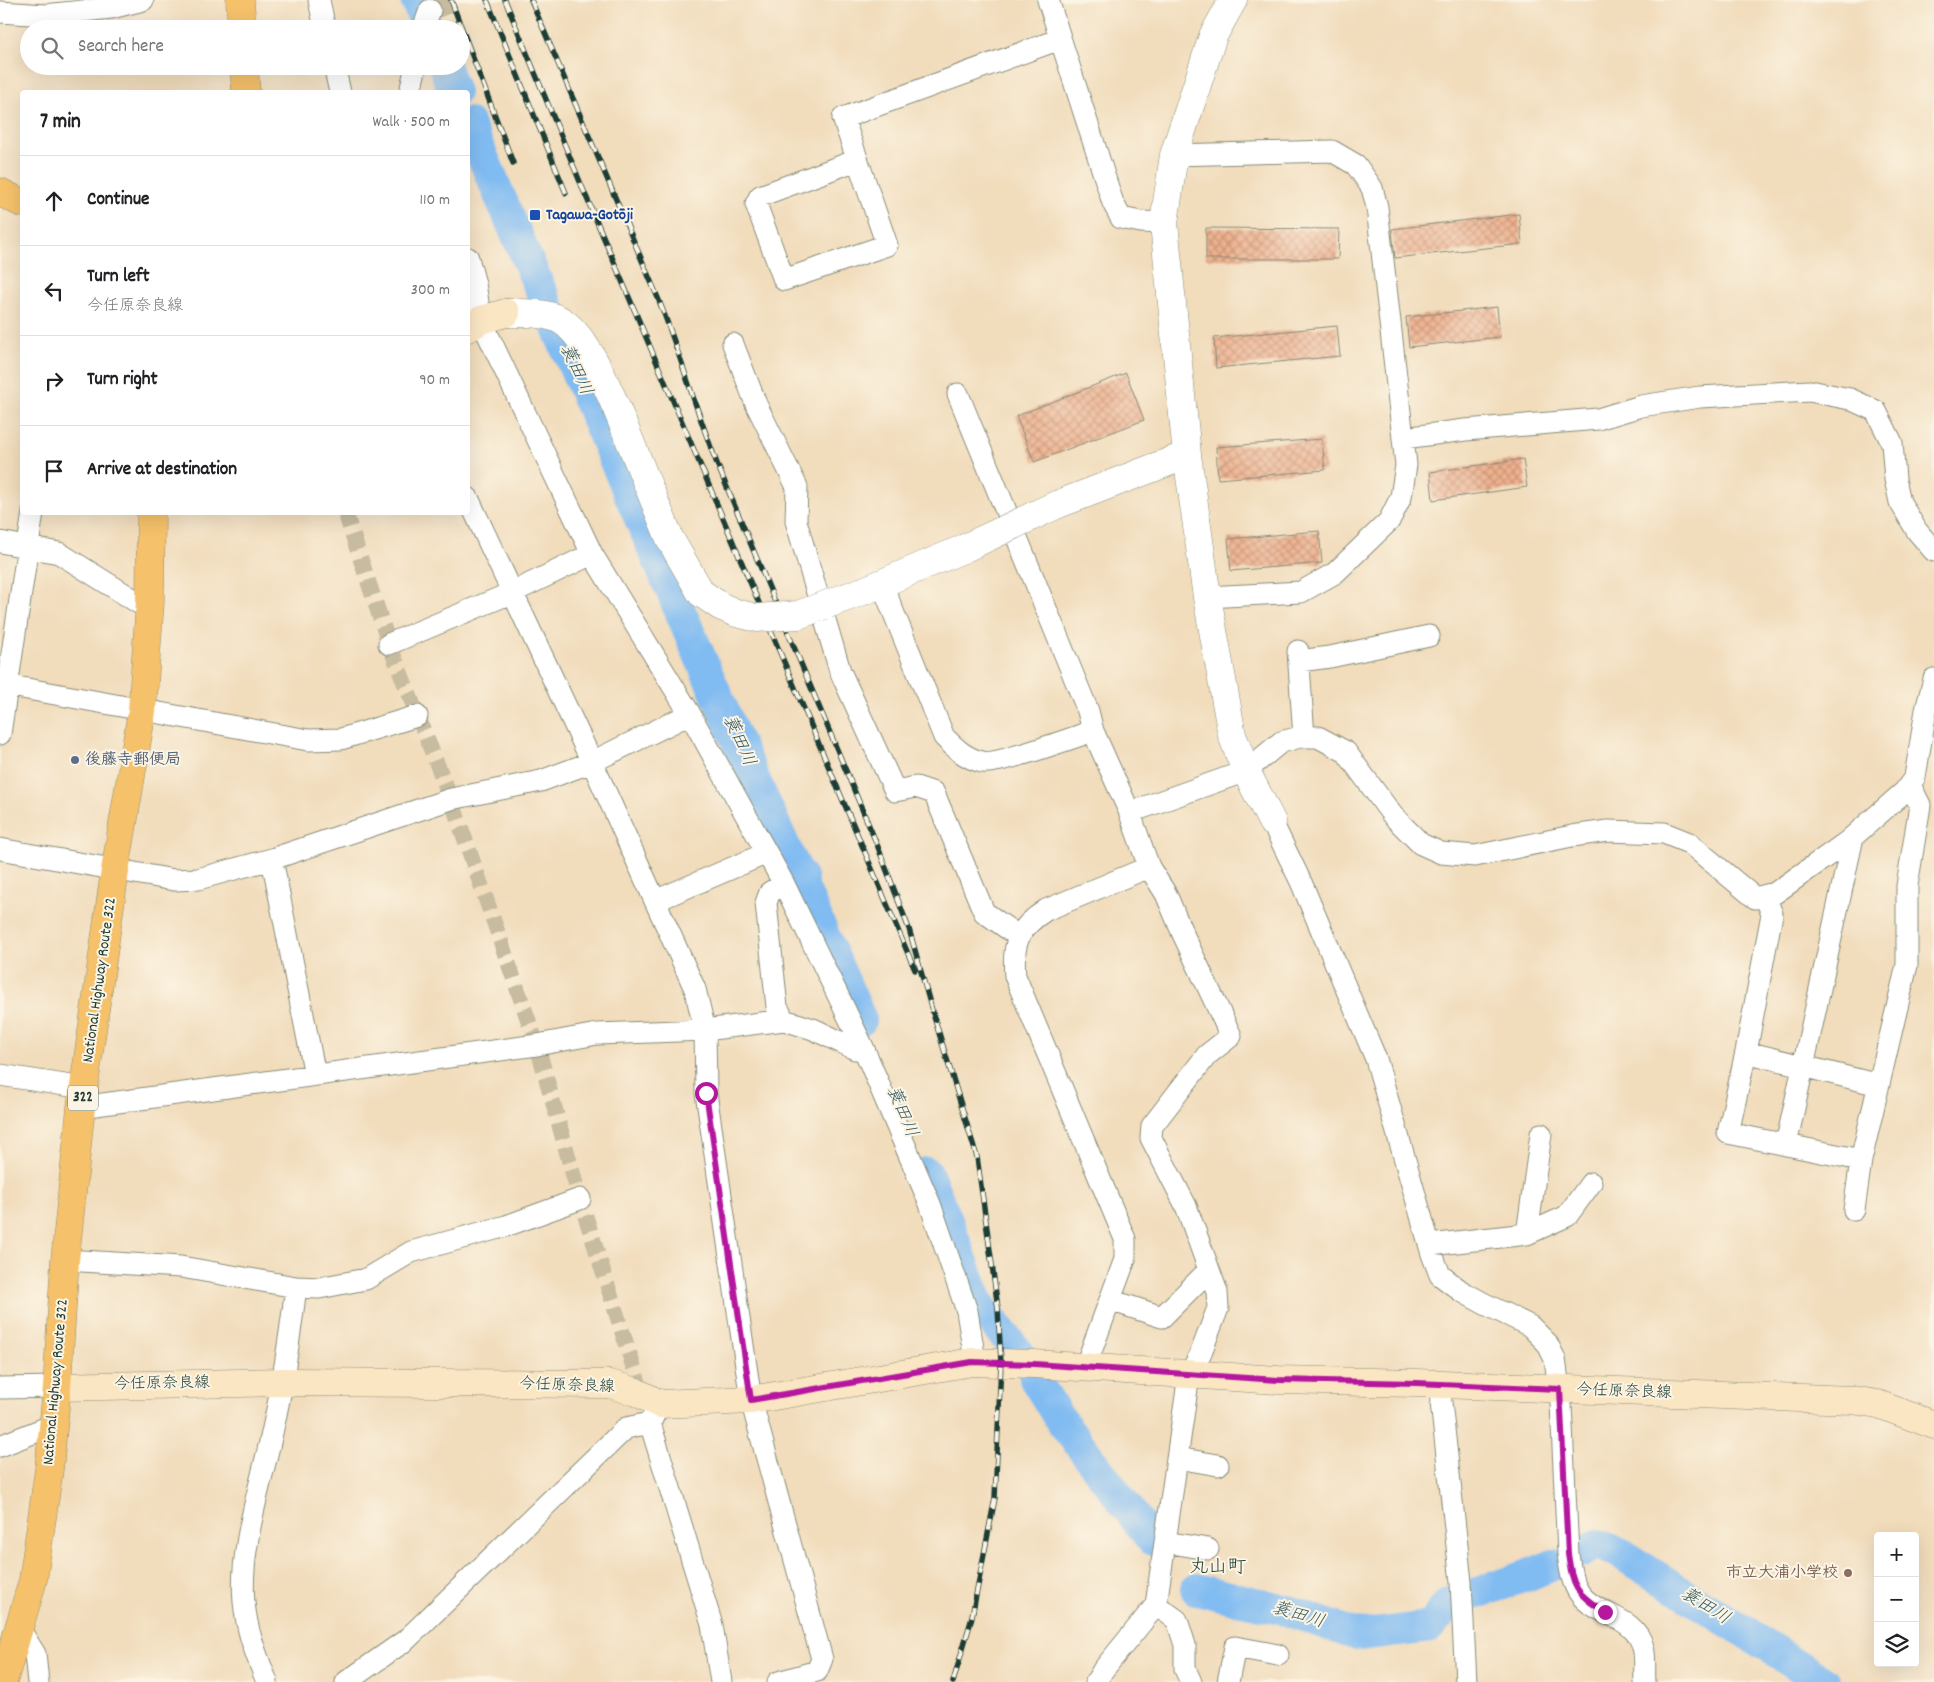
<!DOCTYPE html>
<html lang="en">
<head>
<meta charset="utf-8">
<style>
	body { margin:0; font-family:Dekko,"Klee One",sans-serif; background:#f6f6f6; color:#202124 }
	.controls { position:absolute; right:15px; bottom:15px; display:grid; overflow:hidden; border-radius:5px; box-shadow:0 5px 20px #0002 }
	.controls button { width:45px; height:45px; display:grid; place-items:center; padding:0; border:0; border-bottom:1px solid #e0e0e0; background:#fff; color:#202124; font:25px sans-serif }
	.stop { position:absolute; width:15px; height:15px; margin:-11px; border:4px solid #b5179e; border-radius:50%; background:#fff }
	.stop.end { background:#b5179e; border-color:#fff; box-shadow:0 1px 5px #0008 }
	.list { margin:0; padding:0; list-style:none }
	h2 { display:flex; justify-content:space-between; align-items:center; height:65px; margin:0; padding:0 20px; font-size:21px }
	h2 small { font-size:16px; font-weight:400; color:#757577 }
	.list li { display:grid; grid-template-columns:32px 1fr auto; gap:15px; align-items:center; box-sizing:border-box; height:90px; padding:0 20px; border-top:1px solid #e0e0e0 }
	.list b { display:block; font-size:19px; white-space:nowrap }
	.list p { margin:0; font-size:16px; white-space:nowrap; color:#757577 }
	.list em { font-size:16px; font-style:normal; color:#757577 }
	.icon { flex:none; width:28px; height:28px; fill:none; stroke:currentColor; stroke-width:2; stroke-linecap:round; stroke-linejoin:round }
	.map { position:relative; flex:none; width:1934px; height:1682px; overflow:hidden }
	.search { position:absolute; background:#fff; box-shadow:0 5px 20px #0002; left:20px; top:20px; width:450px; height:55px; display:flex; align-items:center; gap:12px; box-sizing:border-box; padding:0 18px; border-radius:28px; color:#757577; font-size:19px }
	.panel { position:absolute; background:#fff; box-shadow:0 5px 20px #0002; left:20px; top:90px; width:450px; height:425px; border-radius:5px }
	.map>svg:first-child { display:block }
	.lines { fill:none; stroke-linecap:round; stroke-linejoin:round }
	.river { stroke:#80bbf2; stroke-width:32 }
	.building { fill:url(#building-cross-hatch) }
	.pedestrian-tunnel { stroke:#c7bca0; stroke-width:16; stroke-dasharray:16 8; stroke-linecap:butt }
	.minor-tunnel { stroke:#c7bca0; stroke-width:21; stroke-dasharray:21 11; stroke-linecap:butt }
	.minor-casing { stroke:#888c78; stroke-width:23 }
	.tertiary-casing { stroke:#888c78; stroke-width:29 }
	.secondary-casing { stroke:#888c78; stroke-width:29 }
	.primary-casing { stroke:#888c78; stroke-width:29 }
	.trunk-casing { stroke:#888c78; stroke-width:29 }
	.minor { stroke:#fff; stroke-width:21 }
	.tertiary { stroke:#fff; stroke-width:28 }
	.secondary { stroke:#fbe6c4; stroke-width:28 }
	.primary { stroke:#f5c16b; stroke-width:28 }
	.trunk { stroke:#f5c16b; stroke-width:28 }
	.rail-casing { stroke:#1f3d34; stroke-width:5.5 }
	.rail { stroke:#fcf5e5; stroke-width:4; stroke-dasharray:11; stroke-linecap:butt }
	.tertiary-bridge-casing { stroke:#888c78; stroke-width:29; stroke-linecap:butt }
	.tertiary-bridge { stroke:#fff; stroke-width:28 }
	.route { stroke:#b5179e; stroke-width:6 }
	.transit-dot { fill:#1a4fb4; stroke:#fcf5e5; stroke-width:2 }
	.service-dot { fill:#5c6f8a; stroke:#fcf5e5; stroke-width:2 }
	.education-dot { fill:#8d6e63; stroke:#fcf5e5; stroke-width:2 }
	.labels { text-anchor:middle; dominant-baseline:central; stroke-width:4; stroke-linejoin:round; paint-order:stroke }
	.shield { fill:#fcf5e5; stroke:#617469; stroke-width:1 }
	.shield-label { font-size:15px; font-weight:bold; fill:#1f3d34 }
	.transit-label { font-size:16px; font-weight:bold; fill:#164399; stroke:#fcf5e5; text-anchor:start }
	.service-label { font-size:16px; font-weight:bold; fill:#4e5e75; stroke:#fcf5e5; text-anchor:start }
	.street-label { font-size:16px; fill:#1f3d34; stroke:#fcf5e5 }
	.education-label { font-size:16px; font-weight:bold; fill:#785e54; stroke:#fcf5e5; text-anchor:end }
	.water-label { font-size:18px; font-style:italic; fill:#375c64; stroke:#fcf5e5 }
	.quarter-label { font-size:19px; fill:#1f3d34; stroke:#fcf5e5 }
</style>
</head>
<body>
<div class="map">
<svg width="1934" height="1682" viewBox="0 0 1934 1682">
	<defs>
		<pattern id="building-cross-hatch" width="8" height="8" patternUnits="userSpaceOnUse" patternTransform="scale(1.25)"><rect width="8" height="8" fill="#efb18e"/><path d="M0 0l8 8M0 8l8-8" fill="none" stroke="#c19175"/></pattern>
	</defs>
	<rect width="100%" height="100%" fill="#fcf5e5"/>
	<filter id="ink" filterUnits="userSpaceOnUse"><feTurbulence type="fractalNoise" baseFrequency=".02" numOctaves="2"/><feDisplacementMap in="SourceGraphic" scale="10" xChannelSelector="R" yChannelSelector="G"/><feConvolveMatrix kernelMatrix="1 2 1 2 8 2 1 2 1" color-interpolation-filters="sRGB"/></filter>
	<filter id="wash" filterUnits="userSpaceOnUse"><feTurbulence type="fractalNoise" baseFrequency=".0096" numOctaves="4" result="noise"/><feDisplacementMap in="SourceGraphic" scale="20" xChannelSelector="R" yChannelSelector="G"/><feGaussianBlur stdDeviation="1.12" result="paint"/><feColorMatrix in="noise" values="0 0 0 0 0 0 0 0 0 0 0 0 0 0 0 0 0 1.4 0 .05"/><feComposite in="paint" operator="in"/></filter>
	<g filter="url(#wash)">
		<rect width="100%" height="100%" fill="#f1dcbb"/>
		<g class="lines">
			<!-- river -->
			<path class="river" d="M416 0 428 29
				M444 66 454 92
				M468 123 731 728 790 858 802 880V885L861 1020
				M927 1173 946 1218 979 1305 1018 1352
				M1035 1379 1057 1415 1151 1539
				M1584 1551 1598 1545 1618 1552 1824 1682
				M1196 1589 1289 1611 1354 1634 1366 1635 1430 1627 1449 1603
				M1471 1595 1526 1576 1553 1565"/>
		</g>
		<g id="blocks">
			<!-- building -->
			<path class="building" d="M1519 214 1522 244 1395 258 1392 229Z
				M1206 228 1339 229 1338 259H1206Z
				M1497 307 1500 337 1409 347 1406 317Z
				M1337 326 1340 356 1216 368 1214 338Z
				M1126 373 1144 420 1034 462 1016 416Z
				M1322 439 1325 470 1218 479 1216 447Z
				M1523 459 1527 487 1433 500 1430 472Z
				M1319 531 1322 563 1231 571 1228 539Z"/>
		</g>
	</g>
	<g filter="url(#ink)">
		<use href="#blocks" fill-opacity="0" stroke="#888c78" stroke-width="1"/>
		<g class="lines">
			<!-- pedestrian-tunnel -->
			<path class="pedestrian-tunnel" d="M345 512 389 644 451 799 537 1045 580 1199 638 1381 636 1392"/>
			<!-- minor-tunnel -->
			<path class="minor-tunnel" d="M430 10 456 0"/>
			<!-- minor casing -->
			<g class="minor-casing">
				<path id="minor" d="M319 0 325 29
					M1048 0 1113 203 1121 218 1141 222 1164 223
					M0 12 45 15 111 8 143 0
					M423 29 430 10
					M334 66 340 92
					M410 92 416 66
					M1174 155 1332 151 1356 165 1372 188 1377 207 1406 465 1401 497 1389 521 1335 573 1301 592 1207 597
					M857 160 760 196 756 204 784 280 887 245 843 118 1060 39
					M468 258 475 284 481 320 592 554 690 714 784 884 863 1047 930 1204 967 1311 973 1348 972 1362
					M733 344 756 404 797 487 796 521 840 671 895 791 916 787 934 793 984 912 1018 936
					M958 394 1088 711 1093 731
					M1404 438 1465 430 1598 419 1641 406 1700 397 1810 391 1850 399 1876 411 1892 443 1895 479 1900 502 1917 531 1934 551
					M468 498 592 762 695 989 705 1030 706 1093 751 1400 822 1659 817 1671 778 1682
					M0 542 59 553 150 610
					M882 584 944 737C955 748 965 758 982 762 996 766 1074 737 1093 731L1129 811 1149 867 1046 910C1018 928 1012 943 1015 976L1125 1239V1259L1085 1368
					M389 644 511 593 592 554
					M1298 651 1304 737
					M1299 661 1330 657 1429 636
					M0 684 308 740 341 739 417 716
					M0 734 33 512
					M1129 811 1142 808 1246 771 1281 742 1300 737H1318L1346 752 1393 816 1421 844 1441 853 1475 856 1572 836 1608 831 1664 833 1689 843 1755 898 1775 893 1785 886 1848 841 1904 792 1915 777 1926 710 1934 679
					M1272 822 1301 882 1376 1059 1432 1254 1440 1275 1461 1291 1483 1303 1530 1326 1547 1343 1555 1359 1561 1404 1568 1554C1570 1567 1571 1582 1580 1594 1596 1616 1635 1615 1643 1647 1646 1658 1644 1671 1645 1682
					M0 849 174 880 198 879 272 859 451 799 541 781 592 762 690 714
					M272 859 315 1075
					M1765 896 1772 914 1746 1052 1728 1133 1861 1160 1907 965V886L1920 805 1910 785
					M655 901 767 853
					M784 1020 777 1007 766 903 770 892 784 884
					M1746 1052 1879 1085
					M0 1075 84 1088
					M81 1107 537 1045 597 1034 705 1030 784 1020 813 1029 855 1049 863 1047
					M1786 1145 1853 837
					M1854 1210 1861 1160
					M1527 1234 1541 1134
					M1430 1245 1527 1234 1567 1216 1591 1183
					M65 1260 181 1267 296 1287 319 1288 366 1279 411 1252 506 1226 580 1199
					M1110 1300 1162 1317 1209 1270
					M1439 1384 1461 1582 1466 1682
					M0 1388 57 1387
					M656 1411 650 1423 712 1625 721 1682
					M0 1446 53 1425
					M1177 1458 1218 1465
					M1165 1542 1208 1549
					M1156 1605 1177 1620 1185 1645V1669L1191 1682
					M19 1628 35 1654 38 1682
					M267 1682C256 1654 247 1633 244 1602 239 1550 261 1484 272 1433 283 1385 290 1336 296 1287
					M346 1682 406 1640 626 1428 650 1423
					M1096 1682 1103 1670 1156 1605 1189 1375 1200 1355 1218 1308 1217 1292 1186 1206 1151 1138 1152 1126 1207 1055 1231 1036 1182 932 1166 894 1149 867
					M1228 1682 1235 1647 1278 1655"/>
			</g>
			<!-- tertiary casing -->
			<g class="tertiary-casing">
				<path id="tertiary" d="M1233 0 1213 36 1174 155 1164 223 1187 455 1207 597 1232 735 1246 771 1272 822
					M506 313C523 313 540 312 556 318 582 328 605 382 616 407
					M1056 505 1187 455
					M866 590 965 548"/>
			</g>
			<!-- secondary casing -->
			<g class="secondary-casing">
				<path id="secondary" d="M468 328 481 320 506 313
					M57 1387 283 1382 610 1384 636 1392 660 1404 751 1400 972 1362 1034 1364 1278 1380 1416 1383 1852 1400 1878 1404 1934 1425"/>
			</g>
			<!-- primary casing -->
			<g class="primary-casing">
				<path id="primary" d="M0 192 22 203"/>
			</g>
			<!-- trunk casing -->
			<g class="trunk-casing">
				<path id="trunk" d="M240 0 242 29
					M244 66 246 92
					M3 1682 33 1580 49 1469 57 1387 65 1260 81 1107 115 871 142 711 150 602 151 512"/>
			</g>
			<!-- minor -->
			<use href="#minor" class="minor"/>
			<!-- tertiary -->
			<use href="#tertiary" class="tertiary"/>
			<!-- secondary -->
			<use href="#secondary" class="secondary"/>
			<!-- primary -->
			<use href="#primary" class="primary"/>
			<!-- trunk -->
			<use href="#trunk" class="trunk"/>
			<!-- rail casing -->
			<g class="rail-casing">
				<path id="rail" d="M451 0 513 163
					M487 0 566 193
					M505 0 583 189 915 970
					M531 0 658 298C680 353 696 411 718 466L878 847 909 929 931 1007 977 1157 998 1308 1001 1363 995 1498 971 1621 953 1682"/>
			</g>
			<!-- rail -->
			<use href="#rail" class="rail"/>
			<!-- tertiary-bridge casing -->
			<g class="tertiary-bridge-casing">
				<path id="tertiary-bridge" d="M616 407 670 539 701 593 720 606 736 613 757 618 798 615 866 590
					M965 548 1056 505"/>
			</g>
			<!-- tertiary-bridge -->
			<use href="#tertiary-bridge" class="tertiary-bridge"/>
		</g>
	</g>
	<g class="lines" filter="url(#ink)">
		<!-- route -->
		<path class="route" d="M706 1093 751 1400 972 1362 1034 1364 1278 1380 1416 1383 1560 1389 1568 1554C1573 1588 1575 1593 1605 1612"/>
	</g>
	<!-- markers -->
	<rect class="transit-dot" x="529" y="209" width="12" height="12" rx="2.5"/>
	<circle class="service-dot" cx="75" cy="760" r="5"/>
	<circle class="education-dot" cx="1848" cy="1573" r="5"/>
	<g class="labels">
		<!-- shield labels -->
		<rect class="shield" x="68" y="1085.5" width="30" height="25" rx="4"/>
		<g class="shield-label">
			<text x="83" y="1098">322</text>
		</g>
		<!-- transit labels -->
		<g class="transit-label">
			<text x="546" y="215">Tagawa-Gotōji</text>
		</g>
		<!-- service labels -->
		<g class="service-label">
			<text x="85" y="760">後藤寺郵便局</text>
		</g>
		<!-- street labels -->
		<g class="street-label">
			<text transform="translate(100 980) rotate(-82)">National Highway Route 322</text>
			<text transform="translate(56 1382) rotate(-85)">National Highway Route 322</text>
			<text transform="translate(162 1384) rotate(-1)">今任原奈良線</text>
			<text transform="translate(567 1386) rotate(2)">今任原奈良線</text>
			<text transform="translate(1624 1392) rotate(2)">今任原奈良線</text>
		</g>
		<!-- education labels -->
		<g class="education-label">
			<text x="1838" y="1573">市立大浦小学校</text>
		</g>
		<!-- water labels -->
		<g class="water-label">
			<text transform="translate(575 370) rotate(66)">蓑田川</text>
			<text transform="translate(738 741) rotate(66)">蓑田川</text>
			<text transform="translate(901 1112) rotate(67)">蓑田川</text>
			<text transform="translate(1705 1607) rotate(32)">蓑田川</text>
			<text transform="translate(1298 1616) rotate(17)">蓑田川</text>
		</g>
		<!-- quarter labels -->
		<g class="quarter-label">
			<text x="1218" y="1568">丸山町</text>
		</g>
	</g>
</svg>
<div class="controls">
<button>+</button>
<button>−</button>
<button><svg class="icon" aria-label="layers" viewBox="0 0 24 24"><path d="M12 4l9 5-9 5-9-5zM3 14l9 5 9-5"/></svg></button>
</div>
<div class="stop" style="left:706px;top:1093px"></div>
<div class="stop end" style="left:1605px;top:1612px"></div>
<div class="search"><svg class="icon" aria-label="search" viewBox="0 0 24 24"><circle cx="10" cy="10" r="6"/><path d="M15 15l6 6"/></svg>Search here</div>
<section class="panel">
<h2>7 min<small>Walk · 500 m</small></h2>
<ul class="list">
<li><svg class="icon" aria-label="ahead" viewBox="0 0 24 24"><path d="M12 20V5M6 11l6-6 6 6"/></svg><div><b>Continue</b></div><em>110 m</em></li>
<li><svg class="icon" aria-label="left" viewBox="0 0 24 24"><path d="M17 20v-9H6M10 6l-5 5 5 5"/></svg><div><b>Turn left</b><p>今任原奈良線</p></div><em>300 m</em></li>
<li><svg class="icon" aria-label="right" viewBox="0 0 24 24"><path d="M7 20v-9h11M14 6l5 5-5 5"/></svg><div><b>Turn right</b></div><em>90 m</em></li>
<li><svg class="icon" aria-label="arrive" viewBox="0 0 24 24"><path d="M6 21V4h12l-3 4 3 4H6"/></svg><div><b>Arrive at destination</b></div></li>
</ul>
</section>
</div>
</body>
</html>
